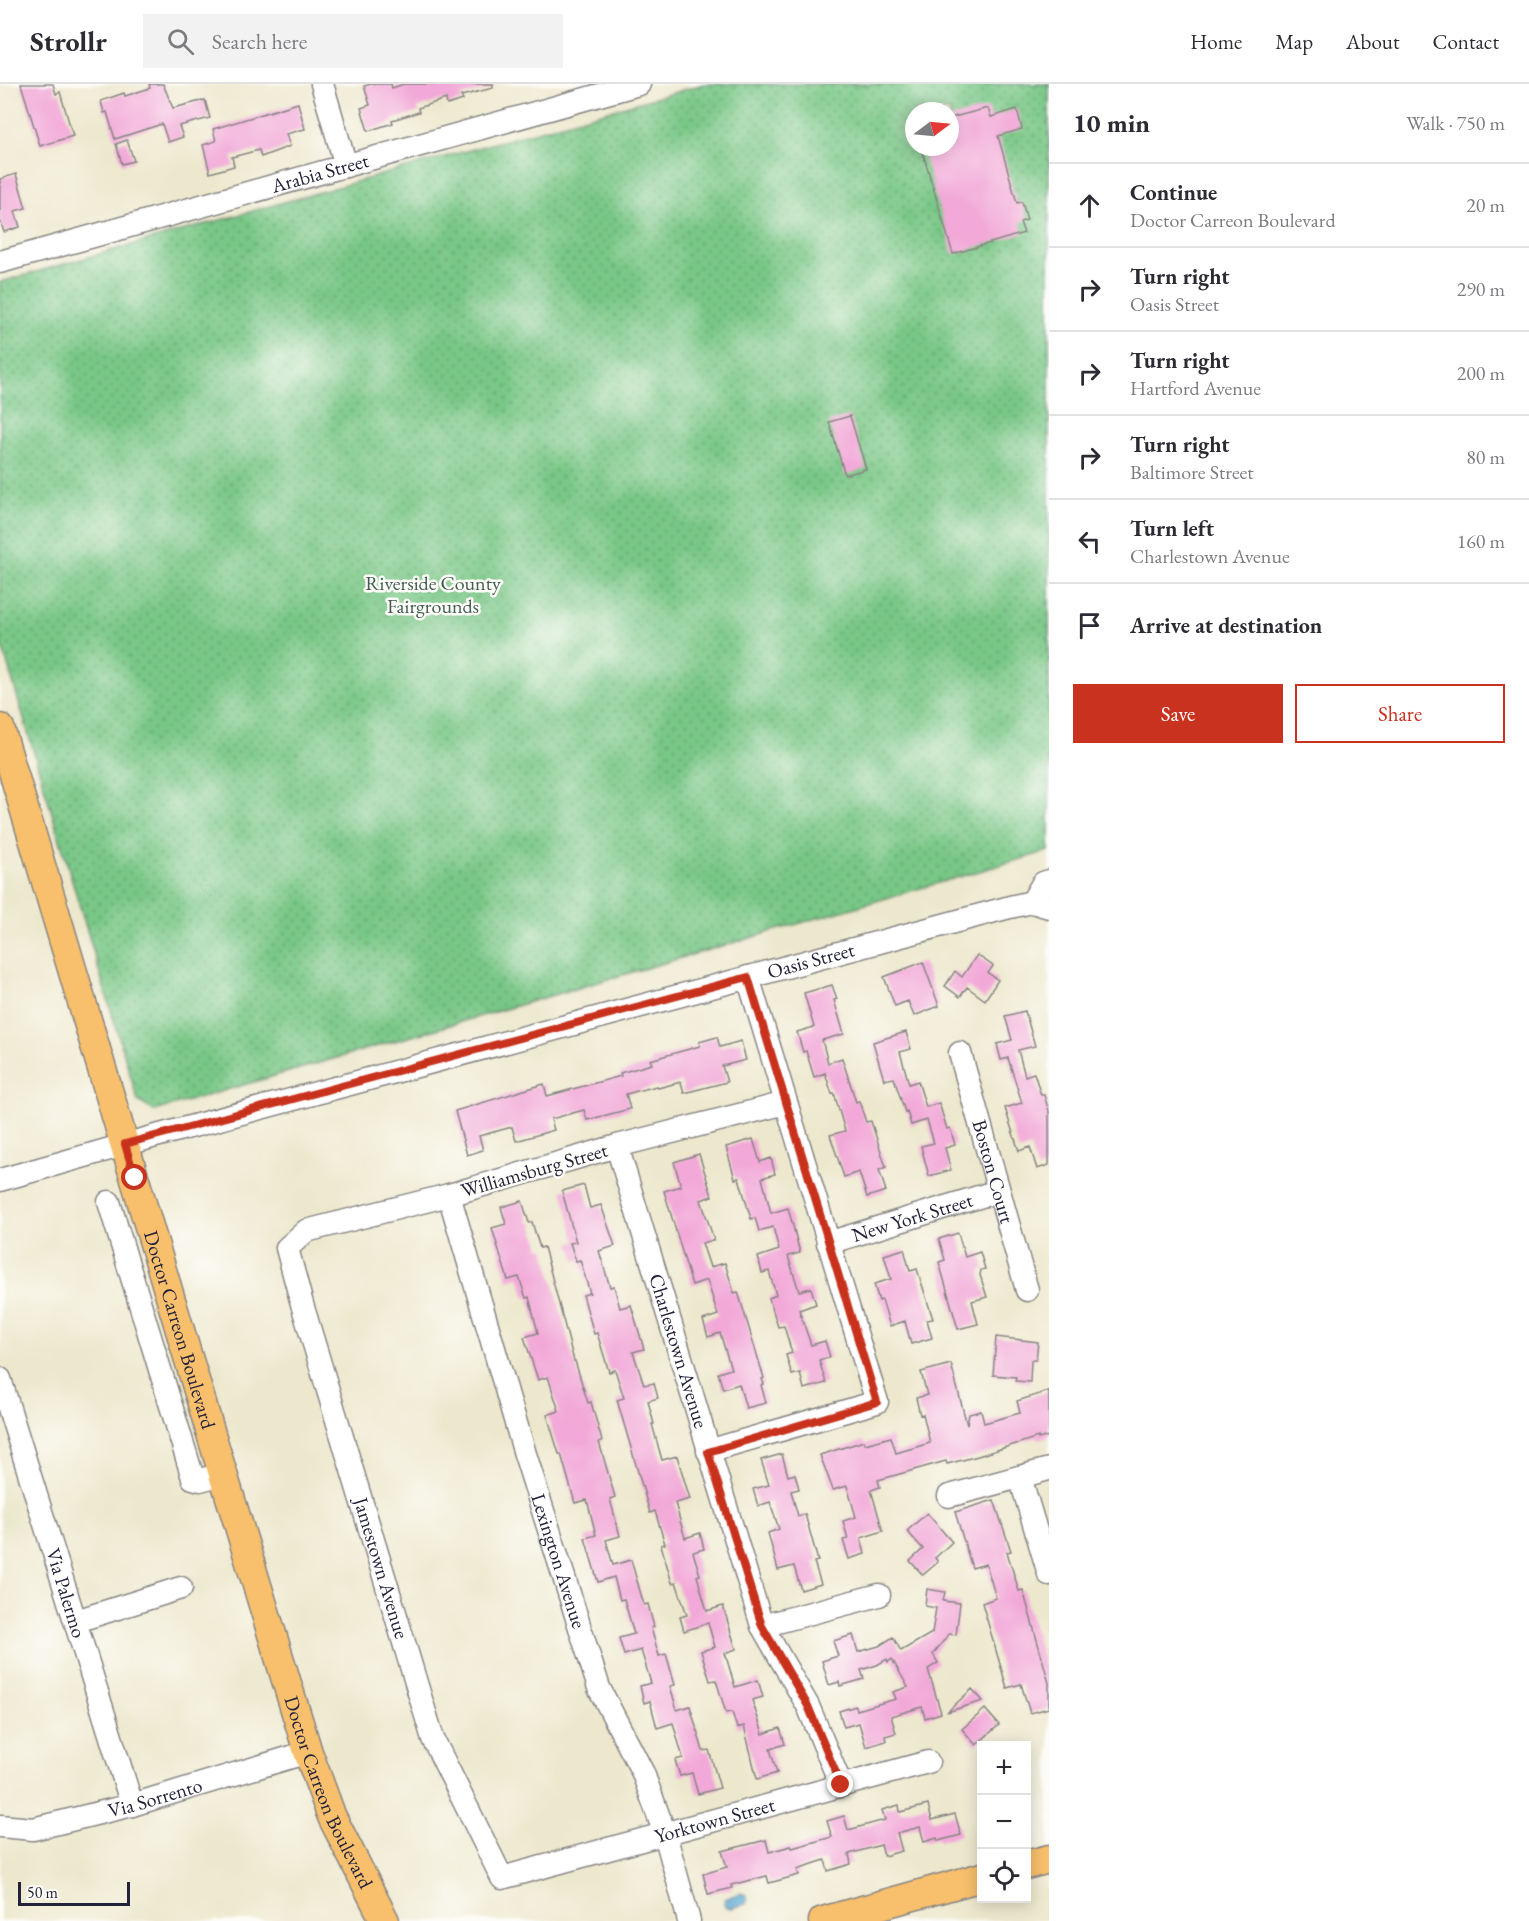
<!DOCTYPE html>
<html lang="en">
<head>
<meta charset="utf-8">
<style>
	body { margin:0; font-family:"EB Garamond",serif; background:#f2f2f3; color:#2b2b33 }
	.controls { position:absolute; right:18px; bottom:18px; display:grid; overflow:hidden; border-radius:0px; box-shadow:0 3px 15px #0003 }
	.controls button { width:54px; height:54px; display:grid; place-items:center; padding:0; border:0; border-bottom:2px solid #e1e1e2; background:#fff; color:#2b2b33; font:30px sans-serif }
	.compass { position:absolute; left:905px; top:18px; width:54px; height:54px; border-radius:50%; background:#fff; box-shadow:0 3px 15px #0003; rotate:74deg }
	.scale { position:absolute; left:18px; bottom:15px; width:112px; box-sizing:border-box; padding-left:6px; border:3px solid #22223b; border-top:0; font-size:16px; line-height:21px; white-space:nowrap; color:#22223b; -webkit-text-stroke:4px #fdfcf7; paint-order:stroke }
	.stop { position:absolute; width:18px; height:18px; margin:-14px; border:4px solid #c8321e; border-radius:50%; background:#fff }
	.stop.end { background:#c8321e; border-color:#fff; box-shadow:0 2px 6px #0008 }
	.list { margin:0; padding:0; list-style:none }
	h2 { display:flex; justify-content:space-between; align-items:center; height:78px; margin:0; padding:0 24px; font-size:26px }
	h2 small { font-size:20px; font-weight:400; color:#7c7c81 }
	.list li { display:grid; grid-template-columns:39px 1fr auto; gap:18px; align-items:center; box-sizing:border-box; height:84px; padding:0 24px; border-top:2px solid #e1e1e2 }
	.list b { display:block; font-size:22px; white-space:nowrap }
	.list p { margin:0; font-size:20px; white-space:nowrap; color:#7c7c81 }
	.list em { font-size:20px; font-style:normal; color:#7c7c81 }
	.actions { display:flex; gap:12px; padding:18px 24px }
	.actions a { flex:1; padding:14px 0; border:2px solid #c8321e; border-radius:0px; text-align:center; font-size:21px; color:#c8321e }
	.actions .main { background:#c8321e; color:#fff }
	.icon { flex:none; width:33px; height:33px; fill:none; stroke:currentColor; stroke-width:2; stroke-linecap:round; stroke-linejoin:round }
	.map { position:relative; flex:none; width:1049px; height:1837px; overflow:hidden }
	header { display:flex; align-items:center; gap:36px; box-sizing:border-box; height:84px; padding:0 30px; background:#fff; border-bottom:2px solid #e1e1e2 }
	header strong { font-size:28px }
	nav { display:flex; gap:33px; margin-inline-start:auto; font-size:21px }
	.search { width:420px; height:54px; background:#f2f2f3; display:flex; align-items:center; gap:15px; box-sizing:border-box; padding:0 21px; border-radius:0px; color:#7c7c81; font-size:22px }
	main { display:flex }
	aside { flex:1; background:#fff }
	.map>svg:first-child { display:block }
	.park { fill:url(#park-dots); stroke:#4d7460; stroke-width:1.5; fill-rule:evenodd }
	.water { fill:#53a6ce; stroke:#3a6484; stroke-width:1.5 }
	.building { fill:#f2a8d8 }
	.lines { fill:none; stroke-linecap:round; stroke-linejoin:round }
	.minor-casing { stroke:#888584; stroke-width:25 }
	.major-casing { stroke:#888584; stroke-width:31 }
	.minor { stroke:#fff; stroke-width:22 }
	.major { stroke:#f8bf6c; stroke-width:28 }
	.route { stroke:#c8321e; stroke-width:8 }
	.labels { text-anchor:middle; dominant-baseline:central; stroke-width:5; stroke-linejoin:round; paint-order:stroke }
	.street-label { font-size:20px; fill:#22223b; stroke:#fdfcf7 }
	.park-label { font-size:20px; fill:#405c55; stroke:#fdfcf7 }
</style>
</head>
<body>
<header>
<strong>Strollr</strong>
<div class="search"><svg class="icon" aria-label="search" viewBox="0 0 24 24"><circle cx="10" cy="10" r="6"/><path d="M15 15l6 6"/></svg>Search here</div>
<nav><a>Home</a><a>Map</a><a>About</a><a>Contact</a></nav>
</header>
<main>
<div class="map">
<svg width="1049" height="1837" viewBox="0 0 1049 1837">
	<defs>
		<pattern id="park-dots" width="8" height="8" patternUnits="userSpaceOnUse" patternTransform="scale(1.5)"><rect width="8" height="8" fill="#78c786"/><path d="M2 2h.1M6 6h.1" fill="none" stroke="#62a16f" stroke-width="1.8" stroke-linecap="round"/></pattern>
	</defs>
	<rect width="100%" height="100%" fill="#fdfcf7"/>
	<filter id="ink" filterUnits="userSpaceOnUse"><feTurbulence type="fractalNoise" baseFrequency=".0167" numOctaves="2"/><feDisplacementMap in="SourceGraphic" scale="12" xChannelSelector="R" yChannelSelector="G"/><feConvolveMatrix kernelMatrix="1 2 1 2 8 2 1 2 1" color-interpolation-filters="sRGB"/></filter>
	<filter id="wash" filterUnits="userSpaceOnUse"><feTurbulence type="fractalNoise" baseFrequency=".008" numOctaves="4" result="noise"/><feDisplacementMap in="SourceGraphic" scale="24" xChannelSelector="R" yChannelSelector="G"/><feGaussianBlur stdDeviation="1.35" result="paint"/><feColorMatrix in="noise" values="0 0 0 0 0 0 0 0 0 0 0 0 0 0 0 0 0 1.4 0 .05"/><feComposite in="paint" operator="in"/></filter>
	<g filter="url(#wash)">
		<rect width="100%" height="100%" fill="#ede8cd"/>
		<!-- park -->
		<path class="park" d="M704 0H1049V767L154 1027 138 1017 0 555V198ZM914 27H950V63H914Z"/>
		<!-- water -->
		<path class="water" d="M740 1809 746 1811 748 1814 746 1820 732 1824 726 1823 724 1820 725 1815Z"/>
		<g id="blocks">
			<!-- building -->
			<path class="building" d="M21 0H53L56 10 60 8 73 52 40 62Z
				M149 0H163L173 24 205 16 210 34 179 42 183 53 168 58 162 40 115 55 107 28 104 29 101 17 124 9 125 12 150 4Z
				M371 0H391L392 4 404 0H493V4L461 12 463 16 447 21 446 15 418 24 419 28 392 36 393 39 368 47 361 24 370 21 364 2Z
				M298 19 305 45 286 50 290 62 261 73 259 66 232 73 234 82 210 89 203 61 216 57 213 45Z
				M988 24 991 33 1017 25 1022 45 998 52 1017 119 1022 118 1027 136 1020 138 1024 149 953 170 921 63H950V34Z
				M127 56 134 77 122 80 116 60Z
				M16 90 26 124 15 127 20 143 4 148 0 136V95Z
				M850 332 866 385 845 391 829 338Z
				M977 871 993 882 988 889 998 896 985 916 967 903 960 913 945 902 955 887 962 893Z
				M923 878 939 922 914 932 908 917 895 922 884 893Z
				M832 901 837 915 834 916 844 950 822 956 828 979 842 974 856 1018 859 1017 866 1038 871 1037 886 1083 879 1086 886 1107 867 1113 859 1088 844 1093 830 1051 845 1047 834 1009 832 1010 825 989 814 993 806 967 803 968 797 948 814 943 804 909Z
				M1025 927 1035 962 1018 966 1025 992 1034 989 1041 1011H1044L1049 1027V1081L1037 1085 1030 1063 1019 1067 1010 1040 1005 1024 1022 1019 1008 974 1001 976 997 960 1012 956 1005 932Z
				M906 948 911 965 900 968 909 1000 918 997 926 1023 939 1019 947 1045 950 1044 955 1061 945 1064 951 1086 929 1092 921 1062 934 1059 927 1036 911 1041 907 1027 905 1028 894 994 884 996 873 958Z
				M717 953 720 963 741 957 746 976 722 982 727 998 684 1009 681 998 658 1004 657 1002 626 1010 630 1025 587 1036 584 1026 551 1035 554 1046 516 1057 512 1043 479 1052 483 1066 467 1071 455 1027 544 1000 547 1012 621 992 620 989 652 980 650 976 700 962 699 958Z
				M753 1055 760 1078 771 1074 775 1090 762 1094 771 1129 788 1124 793 1142 800 1169 788 1172 799 1207 811 1204 816 1220 799 1226 811 1261 825 1257 830 1273 819 1276 826 1299 804 1305 800 1289 792 1291 786 1271 792 1269 784 1242 778 1243 769 1214 776 1211 769 1187 762 1189 758 1173 779 1166 773 1143 759 1147 755 1134 751 1135 739 1094 735 1095 726 1063Z
				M699 1070 712 1112 701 1116 714 1156 702 1159 710 1183 725 1179 734 1209 738 1208 764 1294 762 1295 764 1300 761 1301 766 1319 746 1324 739 1300 723 1305 718 1289 731 1285 720 1249 708 1253 703 1236 718 1231 707 1196 692 1201 664 1107 681 1102 674 1078Z
				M584 1101 590 1124 601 1121 615 1162 599 1167 610 1203 614 1202 620 1224 631 1221 644 1265 633 1268 644 1301 654 1299 658 1314 648 1317 654 1340H652L662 1376 677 1372 690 1415 675 1419 685 1454 700 1449 704 1465 693 1468 700 1491 697 1492 707 1527 723 1522 736 1565 725 1569 735 1603 758 1596 763 1613 752 1616 763 1650 780 1644 785 1660 770 1665 777 1689 757 1695 744 1642 737 1644 732 1628 726 1629 716 1596 710 1597 701 1567 715 1563 708 1539 684 1547 680 1533 687 1531 676 1498 672 1499 661 1461 665 1460 655 1427 650 1429 617 1316 624 1314 615 1286 609 1288 597 1249 594 1250 583 1211 590 1209 580 1176 576 1177 570 1159 576 1158 562 1107Z
				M522 1117 529 1139 532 1138 540 1164 544 1163 574 1277H575L588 1319 591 1318 602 1357 599 1358 615 1413 610 1415 620 1452 606 1456 613 1481 631 1476 644 1521 648 1520 654 1543 651 1544 659 1572 666 1570 675 1601 670 1602 677 1626 690 1622 703 1667 709 1666 720 1704 698 1710 692 1689 680 1692 675 1676 683 1674 673 1639 657 1644 650 1617 644 1619 640 1602 651 1599 641 1566 624 1571 619 1554 634 1550 624 1515 620 1516 614 1493 598 1498 585 1454 596 1451 587 1416 575 1419 561 1370H559L547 1331 559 1327 548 1293 538 1296 524 1253 538 1249 529 1213 526 1214 519 1193 508 1196 492 1144 506 1140 501 1123Z
				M958 1149 965 1173 980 1168 985 1185 981 1186 980 1191 987 1213 972 1217 978 1240 958 1245 939 1178 945 1176 939 1155Z
				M904 1165 910 1187 917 1185 933 1235 927 1236 932 1254 911 1260 905 1237 890 1242 882 1216 879 1217 874 1200 891 1195 884 1171Z
				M996 1253 1038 1258 1036 1276H1031L1030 1298 1015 1297 1016 1293 993 1291Z
				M951 1280 967 1341 969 1330 981 1327 984 1339 1020 1329 1017 1317 1049 1307V1352L1038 1355V1353L978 1372 947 1380 946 1377 878 1396 880 1403 871 1406 883 1447 861 1454 865 1470 849 1475 843 1456 848 1455 843 1437 856 1433 847 1402 833 1406 820 1371 864 1357 865 1360 891 1353 896 1369 930 1359 923 1330 920 1331 916 1314 927 1311 921 1288Z
				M782 1370 788 1392 795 1390 799 1405 791 1407 798 1432 805 1430 818 1477 814 1478 821 1500 801 1506 794 1482 778 1486 768 1449 779 1445 770 1418 758 1422 753 1405 769 1401 761 1376Z
				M994 1416 1011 1467 1007 1468 1019 1507 1023 1506 1049 1599V1624L1030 1629 1021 1600 1007 1604 982 1519 996 1514 986 1480 972 1484 955 1428Z
				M927 1429 952 1458 935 1474 938 1478 923 1491 910 1477 923 1465 907 1447Z
				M927 1505 945 1508 943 1517 960 1519 956 1551 949 1550 933 1570 938 1579 928 1585 941 1629 925 1634 922 1623 891 1632 896 1649 885 1652 886 1657 866 1663 859 1639 844 1643 839 1627 856 1622 857 1626 896 1615 893 1608 908 1603 892 1575 888 1578 887 1575 877 1581 861 1586 864 1595 840 1602 839 1598 829 1601 822 1577 838 1572 833 1557 853 1551 858 1568 879 1562 893 1553 901 1567 932 1549 936 1524 925 1522Z
				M972 1605 983 1617 947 1628Z
				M985 1625 999 1641 976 1661 962 1645Z
				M899 1721 900 1728 928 1721 932 1736 955 1730 961 1751 938 1757 937 1754 924 1758 920 1743 897 1749 902 1767 884 1772 881 1761 849 1770 851 1780 828 1787 825 1776 797 1785 799 1791 769 1799 767 1792 731 1801 732 1804 708 1810 703 1790 727 1783 722 1767 766 1756 769 1768 791 1762 792 1764 832 1753 827 1737 844 1732 848 1746 885 1736 882 1726Z"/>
		</g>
	</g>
	<g filter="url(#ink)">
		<use href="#blocks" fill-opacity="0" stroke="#888584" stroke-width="1.5"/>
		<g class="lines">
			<!-- minor casing -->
			<g class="minor-casing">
				<g id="minor">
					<path d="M322 0 346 82"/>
					<path id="s1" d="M0 178 639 0"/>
					<path d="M1032 818 1043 799 1049 797"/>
					<path id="s2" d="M960 969 1027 1206"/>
					<path id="s3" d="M786 1019 617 1062 449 1111 306 1147 287 1164 302 1220 433 1655 502 1794 928 1678"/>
					<path id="s4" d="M617 1062 762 1542 808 1622 841 1701"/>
					<path id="s5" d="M0 1096 156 1052 1010 823 1032 818 1049 823"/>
					<path id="s6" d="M449 1111 525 1370 599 1604 643 1689 665 1750 689 1837"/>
					<path d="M109 1118 193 1394 200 1396 223 1390"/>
					<path id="s7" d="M828 1159 998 1107"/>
					<path id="s8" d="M0 1295 132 1721"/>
					<path d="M708 1367 877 1318 748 893"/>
					<path d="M1020 1393 1049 1490"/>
					<path d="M949 1412 1049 1385"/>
					<path d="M76 1537 181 1504"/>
					<path d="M762 1542 879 1511"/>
					<path id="s9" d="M0 1742 33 1745 132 1721 308 1668"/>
				</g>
			</g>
			<!-- major casing -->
			<g class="major-casing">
				<g id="major">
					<path id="s10" d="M0 644 223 1390 308 1668 332 1733 385 1837"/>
					<path d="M1026 1781 1049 1775"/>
					<path d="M823 1837 982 1793"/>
				</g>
			</g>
			<!-- minor -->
			<use href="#minor" class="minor"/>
			<!-- major -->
			<use href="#major" class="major"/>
		</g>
	</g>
	<g class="lines" filter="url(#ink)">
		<!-- route -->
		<path class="route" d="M135 1094 125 1060 748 893 877 1318 708 1368 762 1542 808 1622 841 1701"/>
	</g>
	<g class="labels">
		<!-- street labels -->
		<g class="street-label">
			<text stroke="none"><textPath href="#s1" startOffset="332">Arabia Street</textPath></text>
			<text stroke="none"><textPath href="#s5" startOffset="840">Oasis Street</textPath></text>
			<text transform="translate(534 1086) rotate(-16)">Williamsburg Street</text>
			<text stroke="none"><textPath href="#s2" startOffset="123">Boston Court</textPath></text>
			<text stroke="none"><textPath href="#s7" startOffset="88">New York Street</textPath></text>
			<text stroke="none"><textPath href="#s10" startOffset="628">Doctor Carreon Boulevard</textPath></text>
			<text stroke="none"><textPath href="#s4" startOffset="214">Charlestown Avenue</textPath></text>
			<text stroke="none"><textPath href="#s6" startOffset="382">Lexington Avenue</textPath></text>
			<text stroke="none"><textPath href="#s3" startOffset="856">Jamestown Avenue</textPath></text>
			<text stroke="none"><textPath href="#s8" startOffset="224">Via Palermo</textPath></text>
			<text stroke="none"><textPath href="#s10" startOffset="1114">Doctor Carreon Boulevard</textPath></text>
			<text stroke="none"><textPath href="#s9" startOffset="159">Via Sorrento</textPath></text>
			<text stroke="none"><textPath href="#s3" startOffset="1410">Yorktown Street</textPath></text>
		</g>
		<!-- park labels -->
		<g class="park-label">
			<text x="433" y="499">Riverside County<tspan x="433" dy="23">Fairgrounds</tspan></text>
		</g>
	</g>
</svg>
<div class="controls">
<button>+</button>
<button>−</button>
<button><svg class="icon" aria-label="locate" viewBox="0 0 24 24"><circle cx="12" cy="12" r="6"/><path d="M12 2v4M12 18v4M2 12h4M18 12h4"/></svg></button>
</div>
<svg class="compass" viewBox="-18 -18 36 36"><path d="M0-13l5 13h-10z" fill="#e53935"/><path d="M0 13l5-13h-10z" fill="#7c7c81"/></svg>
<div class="scale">50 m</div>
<div class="stop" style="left:135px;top:1094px"></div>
<div class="stop end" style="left:841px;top:1701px"></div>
</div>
<aside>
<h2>10 min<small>Walk · 750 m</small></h2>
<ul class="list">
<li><svg class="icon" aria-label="ahead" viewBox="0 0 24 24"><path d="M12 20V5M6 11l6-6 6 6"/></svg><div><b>Continue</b><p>Doctor Carreon Boulevard</p></div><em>20 m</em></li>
<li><svg class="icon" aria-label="right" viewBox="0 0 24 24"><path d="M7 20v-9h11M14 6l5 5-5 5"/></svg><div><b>Turn right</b><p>Oasis Street</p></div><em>290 m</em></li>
<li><svg class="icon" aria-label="right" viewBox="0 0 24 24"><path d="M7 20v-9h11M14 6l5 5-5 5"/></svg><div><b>Turn right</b><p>Hartford Avenue</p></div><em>200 m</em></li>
<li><svg class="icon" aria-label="right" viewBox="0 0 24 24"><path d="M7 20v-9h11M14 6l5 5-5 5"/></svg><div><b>Turn right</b><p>Baltimore Street</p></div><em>80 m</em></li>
<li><svg class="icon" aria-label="left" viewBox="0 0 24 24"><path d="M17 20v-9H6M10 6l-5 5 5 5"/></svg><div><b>Turn left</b><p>Charlestown Avenue</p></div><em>160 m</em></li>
<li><svg class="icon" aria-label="arrive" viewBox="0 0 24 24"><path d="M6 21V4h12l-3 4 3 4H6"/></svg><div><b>Arrive at destination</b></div></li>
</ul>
<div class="actions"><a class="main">Save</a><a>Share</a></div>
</aside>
</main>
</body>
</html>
